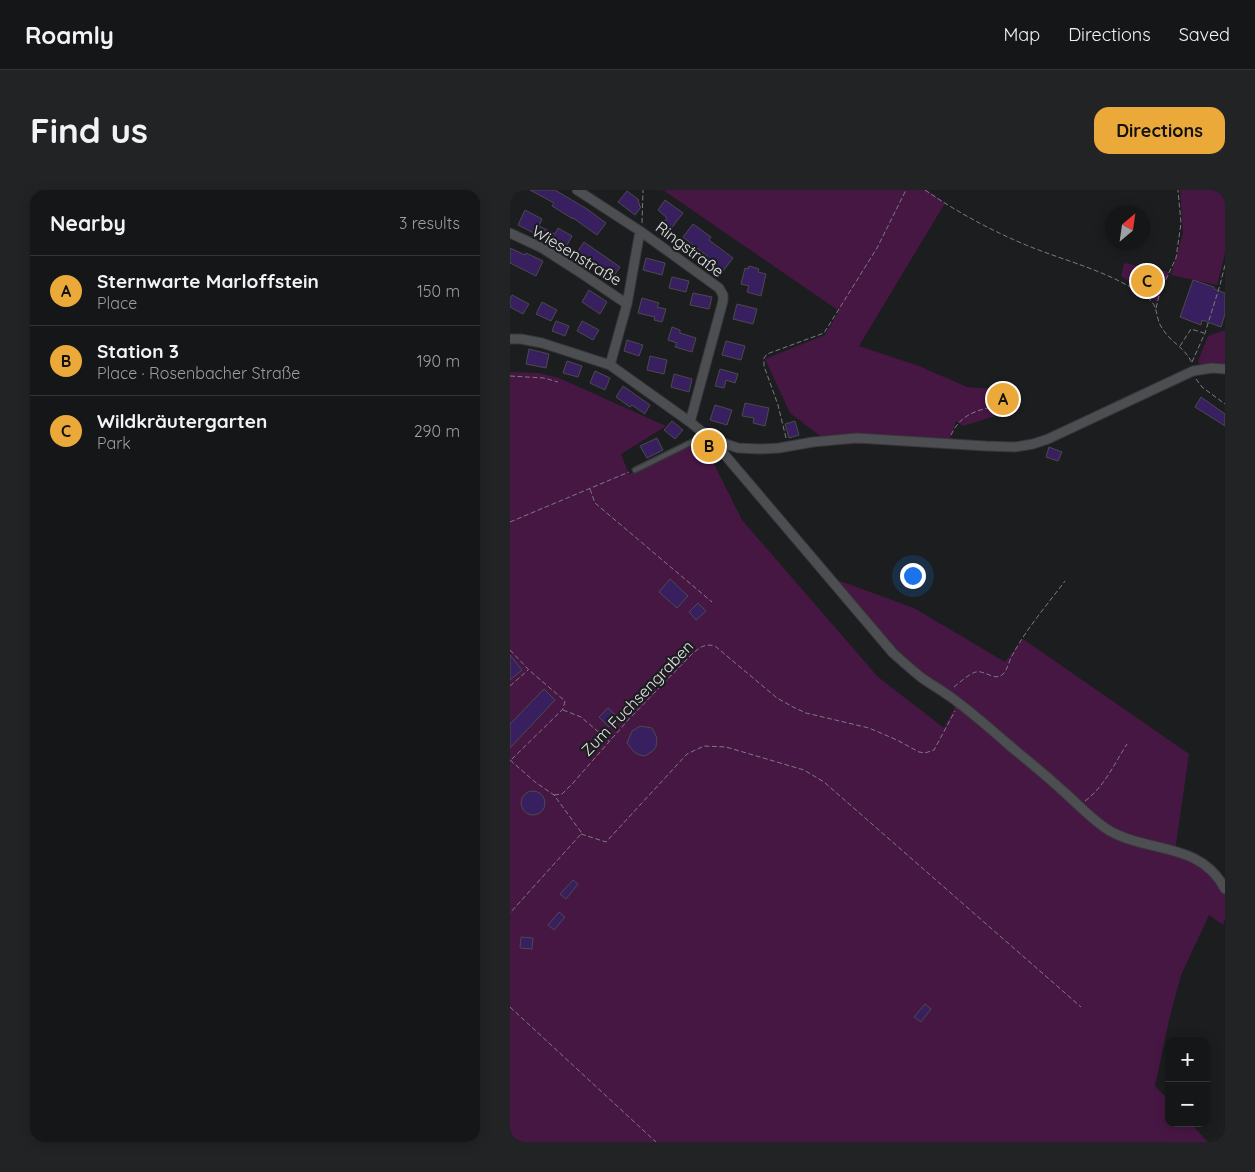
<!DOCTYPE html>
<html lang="en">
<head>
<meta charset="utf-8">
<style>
	body { margin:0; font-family:Quicksand,sans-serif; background:#212324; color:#f1f3f6 }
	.controls { position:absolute; right:15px; bottom:15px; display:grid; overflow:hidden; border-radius:10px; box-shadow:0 2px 12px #0003 }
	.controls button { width:45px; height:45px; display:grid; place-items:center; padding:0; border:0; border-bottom:1px solid #333536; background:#141617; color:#f1f3f6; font:25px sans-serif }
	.compass { position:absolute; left:595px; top:15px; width:45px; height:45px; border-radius:50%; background:#141617; box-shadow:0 2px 12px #0003; rotate:29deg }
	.you { position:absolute; left:402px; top:385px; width:18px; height:18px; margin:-12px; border:4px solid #fff; border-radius:50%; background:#1a73e8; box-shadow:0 0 0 8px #1a73e833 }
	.badge { display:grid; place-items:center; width:32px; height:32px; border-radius:50%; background:#eba93a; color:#111; font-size:16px; font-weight:700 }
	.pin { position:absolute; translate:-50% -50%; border:2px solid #fff; box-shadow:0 1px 5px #0006 }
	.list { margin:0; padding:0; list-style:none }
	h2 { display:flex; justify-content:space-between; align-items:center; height:65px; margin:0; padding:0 20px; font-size:21px }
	h2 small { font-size:16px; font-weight:400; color:#9d9fa1 }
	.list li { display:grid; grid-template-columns:32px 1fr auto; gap:15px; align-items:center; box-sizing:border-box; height:70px; padding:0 20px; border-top:1px solid #333536 }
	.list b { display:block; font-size:19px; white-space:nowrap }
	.list p { margin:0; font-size:16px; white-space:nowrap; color:#9d9fa1 }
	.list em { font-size:16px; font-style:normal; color:#9d9fa1 }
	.map { position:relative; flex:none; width:715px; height:952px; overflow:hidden; border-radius:15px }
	header { display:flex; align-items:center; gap:30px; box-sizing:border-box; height:70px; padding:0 25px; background:#141617; border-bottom:1px solid #333536 }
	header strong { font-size:24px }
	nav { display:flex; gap:28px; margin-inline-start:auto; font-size:18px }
	.intro { display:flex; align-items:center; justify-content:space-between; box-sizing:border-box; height:120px; padding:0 30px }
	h1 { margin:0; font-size:35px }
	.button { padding:12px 22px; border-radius:15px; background:#eba93a; color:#111; font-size:18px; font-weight:700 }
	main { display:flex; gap:30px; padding:0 30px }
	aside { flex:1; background:#141617; border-radius:15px; box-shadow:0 2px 12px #0003 }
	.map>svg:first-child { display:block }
	.green { fill:#471743 }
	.building { fill:#382060; stroke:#4b4a4d }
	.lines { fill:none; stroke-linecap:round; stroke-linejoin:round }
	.lane-casing { stroke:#363739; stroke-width:7 }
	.street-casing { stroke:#363739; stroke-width:11 }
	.path { stroke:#7a7b7d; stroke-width:1; stroke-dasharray:5 2.5; stroke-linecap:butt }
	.lane { stroke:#4c4e51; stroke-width:4.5 }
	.street { stroke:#4c4e51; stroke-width:9 }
	.labels { text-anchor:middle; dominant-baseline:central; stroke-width:4.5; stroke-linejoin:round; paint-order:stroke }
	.street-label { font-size:16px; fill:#e2e3e5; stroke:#1b1d1f }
</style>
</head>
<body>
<header>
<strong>Roamly</strong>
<nav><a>Map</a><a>Directions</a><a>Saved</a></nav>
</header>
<div class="intro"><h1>Find us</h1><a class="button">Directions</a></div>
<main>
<aside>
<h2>Nearby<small>3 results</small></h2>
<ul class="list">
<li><span class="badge">A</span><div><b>Sternwarte Marloffstein</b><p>Place</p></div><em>150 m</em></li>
<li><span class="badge">B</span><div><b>Station 3</b><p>Place · Rosenbacher Straße</p></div><em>190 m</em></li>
<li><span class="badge">C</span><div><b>Wildkräutergarten</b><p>Park</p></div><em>290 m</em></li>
</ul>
</aside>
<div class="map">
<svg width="715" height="952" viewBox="0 0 715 952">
	<rect width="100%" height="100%" fill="#1b1d1f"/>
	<!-- green -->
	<path class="green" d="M153 0H417L435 13 349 156 409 176 457 197 501 200 502 221 453 236 446 231 439 252 313 255 310 246 280 223 255 169 315 145 329 121Z
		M670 0H715V63L707 95 661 85 673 43Z
		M614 73 659 82 647 112 611 86Z
		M715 140V175L694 176 690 175 688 171 698 146Z
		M0 182 29 183 49 188 156 236 111 264 119 284 191 251 206 278 232 330 368 487 434 538 447 513 390 470 319 387 404 418 495 472 513 449 679 564 665 661 699 677 715 698V728L713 735 699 725 671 785 659 830 645 896 659 910V933H680L698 952H0Z"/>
	<!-- building -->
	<path class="building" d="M20 0H45L77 19 96 33 87 45 63 28V29L42 16 44 13Z
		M117 1 129 10 128 12 130 14 129 15 131 17 125 25 108 12Z
		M155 10 173 23 160 40 152 34 157 28 148 20Z
		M15 20 32 29 29 36 45 44 48 38 62 46 55 59 8 35Z
		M183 34 201 47 199 50 223 68 213 81 196 68 197 66 173 47Z
		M74 52 110 77 103 87 66 64Z
		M0 58 15 65 16 63 33 71 26 86 0 73Z
		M136 68 155 73 152 85 133 80Z
		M239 76 249 79 248 82 256 84 251 106 237 102 239 96 231 94 235 78 238 79Z
		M162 87 179 91 176 102 159 98Z
		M683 90 704 97V99L715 103V124L711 137 692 130 691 135 670 127Z
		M79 100 97 112 90 124 72 112Z
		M183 103 202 107 199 119 180 115Z
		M2 105 19 114 13 124 0 117V109Z
		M132 108 149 113 147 117 156 119 152 132 144 130 145 127 128 123Z
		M32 112 47 120 41 131 26 124Z
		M227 114 247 119 243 134 223 129Z
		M46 131 59 136 55 146 42 141Z
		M72 131 89 140 83 150 67 141Z
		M162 137 170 140V143L186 148 182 162 165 157 167 153 158 150Z
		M117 150 133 155 129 166 114 161Z
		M216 151 235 156 231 170 212 165Z
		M19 159 39 164 36 178 16 174Z
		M140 166 157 170 154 184 137 180Z
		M57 171 72 176 68 187 53 183Z
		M210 179 228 184 225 193 216 190 214 198 205 196Z
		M85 181 100 188 95 200 80 193Z
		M164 184 182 189 179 202 161 197Z
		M113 196 140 215 135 223V224L122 215 120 217 106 207Z
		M691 207 715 224V236L685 217Z
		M235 213 259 218 255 236 243 233 244 228 232 226Z
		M205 215 222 220 217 235 200 230Z
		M162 231 173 240 165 249 154 240Z
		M285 231 289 245 279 248 275 234Z
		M147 248 153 260 137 268 130 256Z
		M539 257 552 262 548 271 536 267Z
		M160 389 178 406 167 418 149 402Z
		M188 413 196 421 186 430 179 422Z
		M0 465 12 480 0 490Z
		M34 499 45 510 0 558V534Z
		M98 518 108 527 99 537 89 527Z
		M130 536 142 538 147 548 146 557 144 560 137 565 133 566 125 563 117 553 122 541Z
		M11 613a12 12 0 1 1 24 0a12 12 0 1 1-24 0Z
		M63 690 68 694 56 709 50 704Z
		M49 722 55 727 44 740 38 735Z
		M11 747 23 748 22 759 10 758Z
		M415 814 421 819 411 832 404 827Z"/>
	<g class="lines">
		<!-- lane casing -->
		<g class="lane-casing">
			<path id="lane" d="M125 280 196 245"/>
		</g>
		<!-- street casing -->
		<g class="street-casing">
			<path id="street" d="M67 0 130 41 209 98 213 105V111L180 232
				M0 43 32 58 68 81 117 114
				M0 149H11L32 153 100 175 180 232 201 249 228 258 250 259 269 258 303 252 347 248 475 256 505 257 523 254 538 249 683 181 702 178 715 179
				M100 175 117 114 130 41
				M203 251 383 463C393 472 402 480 412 488 425 497 438 504 450 514 467 527 483 541 499 555 518 571 537 586 554 602 569 615 583 631 600 641 639 663 691 652 715 699"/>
		</g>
		<!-- path -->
		<path class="path" d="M415 0C447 22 480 40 516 55 552 70 588 78 622 98 628 102 636 105 641 111 647 117 646 124 649 132 650 136 654 141 657 145 666 155 676 160 682 173
			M132 33 133 0
			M646 118 650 102 666 68 671 33 668 0
			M670 156 681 139 694 143
			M682 172 695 143 710 95 715 75
			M0 186 34 188 48 192
			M686 189 692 197 715 214
			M441 245C452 221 471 220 494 214L493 212
			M276 248 268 215 254 176V168L257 164 314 143 367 58 396 0
			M80 299 85 313 202 412
			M0 332 119 282
			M0 460 19 480 55 511 53 519 1 570
			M0 496 18 480
			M444 497C449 493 460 483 466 482 475 480 484 491 492 485 498 480 499 470 503 464 517 438 537 415 555 391
			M53 520 71 527 99 551
			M0 570 25 592 44 605 71 642V644L0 723
			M44 605 52 604 63 593 119 529 181 465C189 458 194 453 205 456L267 508 283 517 296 523 359 538 387 550 409 562 415 563 424 560 445 521
			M575 611C595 596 604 574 617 554
			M71 644 96 652 177 564 194 556 216 557 294 580 314 592 571 817
			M0 817 146 952"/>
		<!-- lane -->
		<use href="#lane" class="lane"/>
		<!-- street -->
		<use href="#street" class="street"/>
	</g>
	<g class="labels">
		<!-- street labels -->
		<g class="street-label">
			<text transform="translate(180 59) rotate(37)">Ringstraße</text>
			<text transform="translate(67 65) rotate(31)">Wiesenstraße</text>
			<text transform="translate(127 508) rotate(-46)">Zum Fuchsengraben</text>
		</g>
	</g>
</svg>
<div class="controls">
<button>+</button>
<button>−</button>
</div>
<svg class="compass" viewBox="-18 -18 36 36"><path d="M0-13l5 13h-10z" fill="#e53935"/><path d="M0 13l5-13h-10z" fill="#9d9fa1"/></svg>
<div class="you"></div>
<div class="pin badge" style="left:493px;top:209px">A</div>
<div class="pin badge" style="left:199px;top:256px">B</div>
<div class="pin badge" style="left:637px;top:91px">C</div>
</div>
</main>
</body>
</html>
